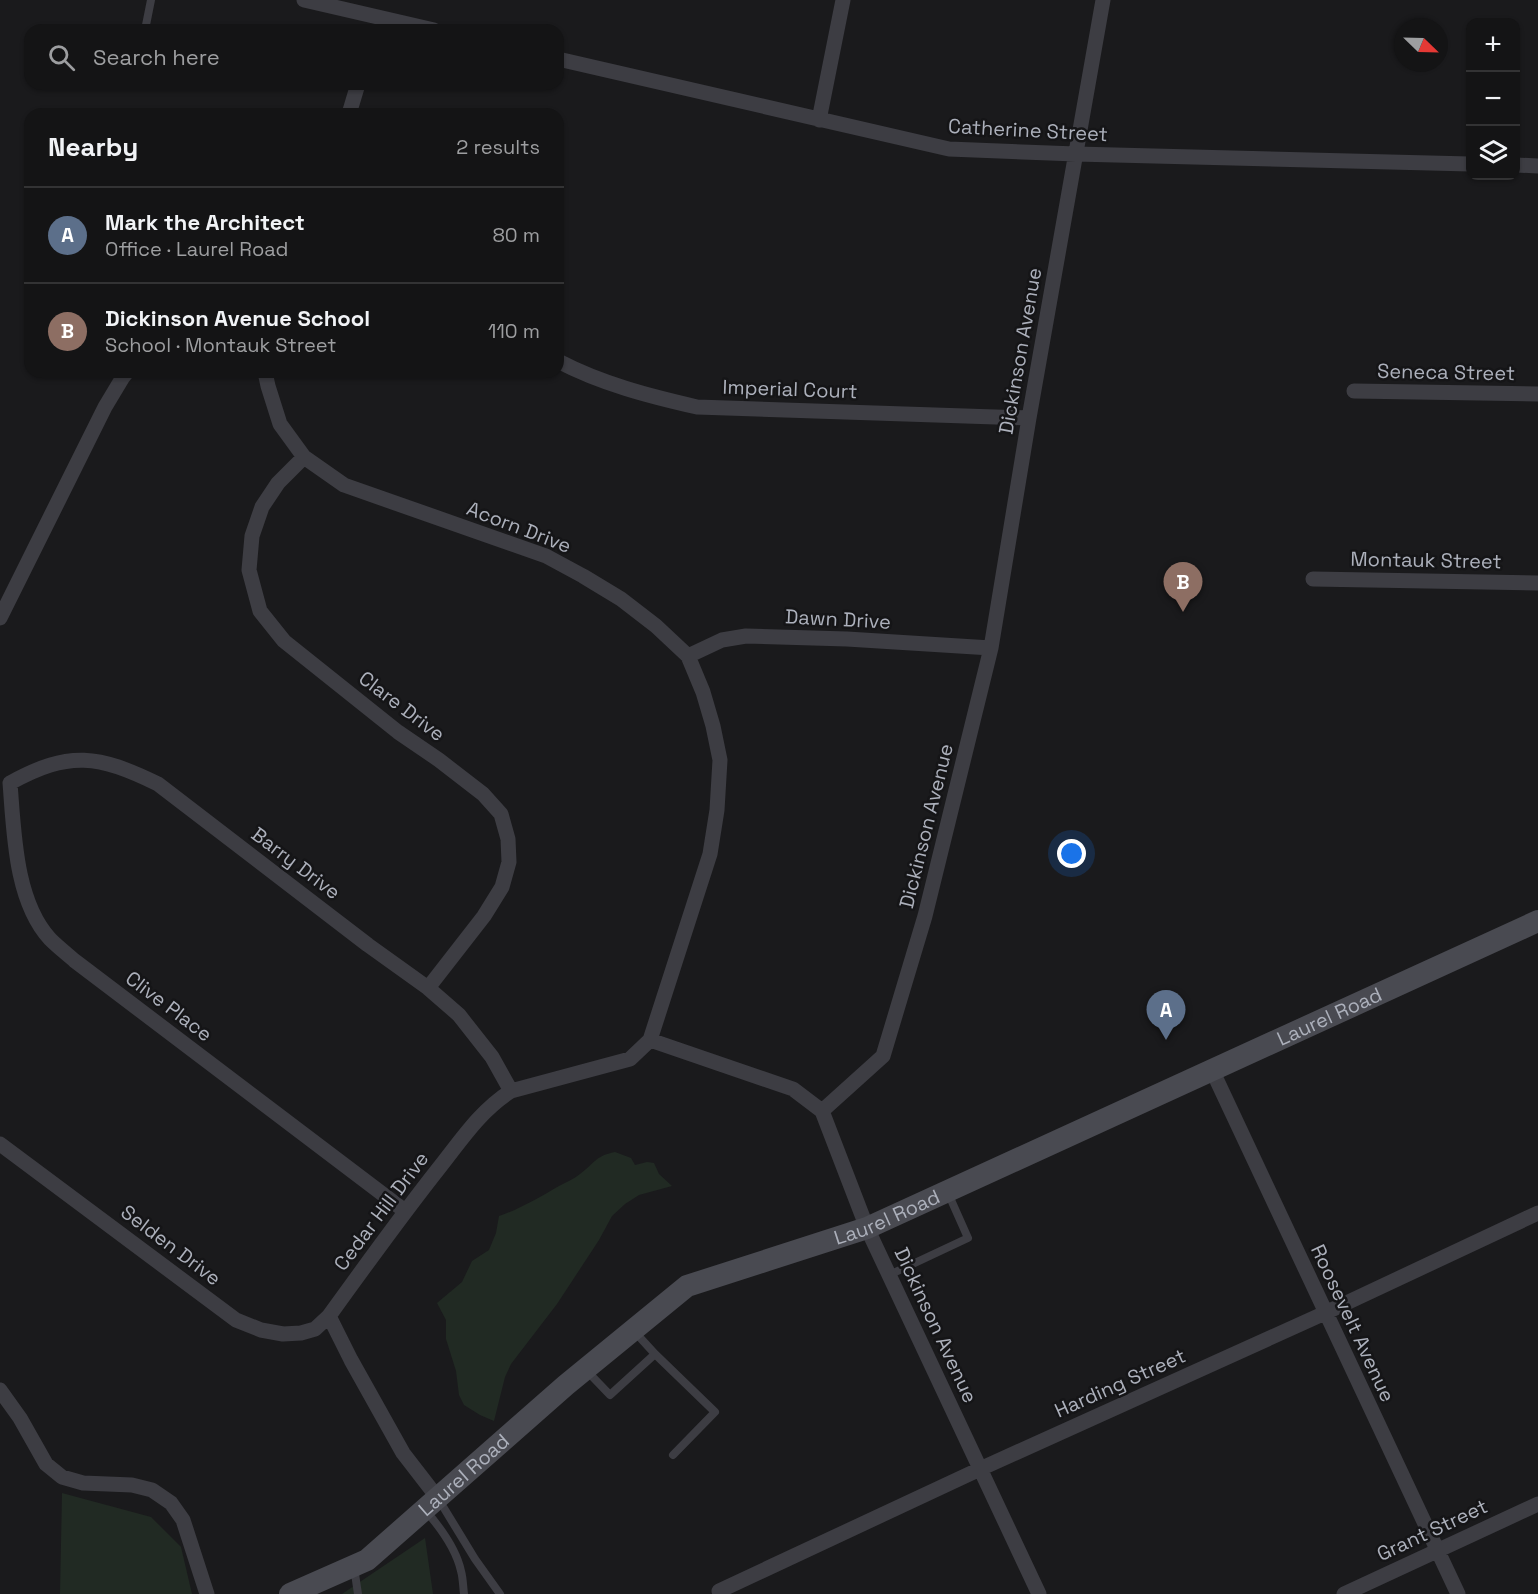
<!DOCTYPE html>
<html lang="en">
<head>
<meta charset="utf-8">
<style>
	body { margin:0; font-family:"Space Grotesk",sans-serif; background:#212122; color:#f1f3f6 }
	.controls { position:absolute; right:18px; top:18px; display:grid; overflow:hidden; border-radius:12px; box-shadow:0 2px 4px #0004 }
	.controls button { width:54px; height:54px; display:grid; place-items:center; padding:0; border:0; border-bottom:2px solid #333334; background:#141415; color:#f1f3f6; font:30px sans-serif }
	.compass { position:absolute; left:1394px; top:18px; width:54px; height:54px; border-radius:50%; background:#141415; box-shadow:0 2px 4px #0004; rotate:113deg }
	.you { position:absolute; left:1072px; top:854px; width:21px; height:21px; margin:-15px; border:4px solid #fff; border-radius:50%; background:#1a73e8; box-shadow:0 0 0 9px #1a73e833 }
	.badge { display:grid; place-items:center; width:39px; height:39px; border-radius:50%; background:#f0c33d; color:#fff; font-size:20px; font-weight:700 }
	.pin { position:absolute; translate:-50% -50px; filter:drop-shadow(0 2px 3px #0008) }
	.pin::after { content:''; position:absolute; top:32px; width:21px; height:18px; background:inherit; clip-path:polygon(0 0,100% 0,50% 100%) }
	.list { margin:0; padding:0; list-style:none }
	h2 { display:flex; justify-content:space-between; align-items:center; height:78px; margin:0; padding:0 24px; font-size:26px }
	h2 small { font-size:20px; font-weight:400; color:#9d9ea0 }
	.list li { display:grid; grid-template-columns:39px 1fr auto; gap:18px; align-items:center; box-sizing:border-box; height:96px; padding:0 24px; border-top:2px solid #333334 }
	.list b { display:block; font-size:22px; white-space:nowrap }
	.list p { margin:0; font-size:20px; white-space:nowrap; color:#9d9ea0 }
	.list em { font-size:20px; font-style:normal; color:#9d9ea0 }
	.icon { flex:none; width:33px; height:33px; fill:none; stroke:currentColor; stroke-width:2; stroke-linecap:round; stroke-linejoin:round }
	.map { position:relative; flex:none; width:1538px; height:1594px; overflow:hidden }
	.search { position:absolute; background:#141415; box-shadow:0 2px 4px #0004; left:24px; top:24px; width:540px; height:66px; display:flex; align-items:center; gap:15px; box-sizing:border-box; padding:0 21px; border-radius:18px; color:#9d9ea0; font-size:22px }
	.panel { position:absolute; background:#141415; box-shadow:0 2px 4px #0004; left:24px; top:108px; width:540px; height:270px; border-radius:18px }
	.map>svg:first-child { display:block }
	.green { fill:#212a23 }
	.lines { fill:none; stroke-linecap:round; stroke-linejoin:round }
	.lane { stroke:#3d3d43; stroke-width:8 }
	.street { stroke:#3d3d43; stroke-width:15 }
	.secondary { stroke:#494a51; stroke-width:22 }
	.labels { text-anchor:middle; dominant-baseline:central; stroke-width:5; stroke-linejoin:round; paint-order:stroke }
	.street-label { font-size:20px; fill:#acb0bb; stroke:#151517 }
</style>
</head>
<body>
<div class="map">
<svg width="1538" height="1594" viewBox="0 0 1538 1594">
	<rect width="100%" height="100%" fill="#1a1a1c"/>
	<!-- green -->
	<path class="green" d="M615 1152 631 1158 635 1165 647 1162 654 1163 659 1174 672 1186 639 1195 625 1204 612 1216 599 1240 557 1304 511 1364 505 1377 494 1421 480 1415 464 1405 459 1395 456 1371 446 1339V1320L437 1303 462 1282 472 1261 489 1250 496 1233 499 1216C520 1209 540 1197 559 1186 566 1182 574 1179 580 1174 595 1163 595 1156 615 1152Z
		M62 1493 151 1517 181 1547 192 1594H60Z
		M425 1538 433 1594H342Z"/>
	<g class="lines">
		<!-- lane -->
		<path class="lane" d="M145 30 151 0
			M889 1275 968 1238 948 1193
			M655 1354 715 1412 673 1455
			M586 1370 610 1395 655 1354 634 1331
			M439 1500 475 1559 500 1594
			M425 1510C440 1527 456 1548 461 1571 463 1578 463 1586 464 1594
			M354 1567 358 1594"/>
		<!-- street -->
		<path class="street" d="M304 0 434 30
			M558 59 949 149 1076 154 1470 164
			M349 114 358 84
			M819 120 843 0
			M1516 165 1538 166
			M558 361C602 384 649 396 697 407L1029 418
			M265 372 268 386 280 424 304 457 344 485 546 556 583 576 621 599 656 626 688 656 703 692 713 726 720 760 717 810 710 854 650 1040
			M1354 391 1538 394
			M304 457 278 483 262 507 252 536 249 570 260 611 284 641 398 732 439 760 483 794 501 814 508 839 509 862 502 887 484 916 428 988
			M1313 579 1538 583
			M0 618 105 407 123 377 127 372
			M688 656 722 640 746 636 847 639 991 648
			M10 783C70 750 98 755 158 784L368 945 428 988 459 1015 492 1057 511 1091
			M10 783C14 832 15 901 50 939 58 947 67 954 75 961L405 1211
			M650 1040 793 1089 822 1111
			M1212 1070 1458 1594
			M0 1144 236 1320 261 1330 283 1334 301 1333 315 1329 329 1316
			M0 1390 20 1418 46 1464 62 1477 83 1483 132 1485 152 1490 171 1503 183 1520 207 1594
			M437 1497 403 1453 351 1360 329 1316C365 1266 401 1216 439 1168 462 1139 480 1111 511 1091L630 1059 650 1040
			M719 1591 980 1469 1325 1313 1538 1213
			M1039 1594 867 1228 822 1111 883 1056 925 916 991 648 1029 418 1103 0
			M1344 1594 1538 1504"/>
		<!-- secondary -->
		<path class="secondary" id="s1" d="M290 1594 367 1560 566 1385 687 1286 867 1228 1538 921"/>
	</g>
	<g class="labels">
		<!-- street labels -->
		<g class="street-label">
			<text transform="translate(1028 130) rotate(3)">Catherine Street</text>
			<text transform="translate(1020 351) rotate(-80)">Dickinson Avenue</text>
			<text transform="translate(1446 372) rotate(1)">Seneca Street</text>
			<text transform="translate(790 389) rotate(2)">Imperial Court</text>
			<text transform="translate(519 527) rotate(21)">Acorn Drive</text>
			<text transform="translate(1426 560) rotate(1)">Montauk Street</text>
			<text transform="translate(838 619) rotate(3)">Dawn Drive</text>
			<text transform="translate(402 706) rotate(37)">Clare Drive</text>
			<text transform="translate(926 826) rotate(-76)">Dickinson Avenue</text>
			<text transform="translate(296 863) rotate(37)">Barry Drive</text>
			<text transform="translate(169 1006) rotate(37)">Clive Place</text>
			<text stroke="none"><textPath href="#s1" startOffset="1203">Laurel Road</textPath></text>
			<text transform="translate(381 1211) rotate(-53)">Cedar Hill Drive</text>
			<text stroke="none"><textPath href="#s1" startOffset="717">Laurel Road</textPath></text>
			<text transform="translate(171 1245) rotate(37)">Selden Drive</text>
			<text transform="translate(1353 1323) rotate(65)">Roosevelt Avenue</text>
			<text transform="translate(936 1325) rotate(65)">Dickinson Avenue</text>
			<text transform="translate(1120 1383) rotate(-24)">Harding Street</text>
			<text stroke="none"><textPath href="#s1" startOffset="213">Laurel Road</textPath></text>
			<text transform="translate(1432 1530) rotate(-25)">Grant Street</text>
		</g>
	</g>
</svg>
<div class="controls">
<button>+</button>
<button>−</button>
<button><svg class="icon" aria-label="layers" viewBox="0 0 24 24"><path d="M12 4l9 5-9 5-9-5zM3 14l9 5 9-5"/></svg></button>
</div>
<svg class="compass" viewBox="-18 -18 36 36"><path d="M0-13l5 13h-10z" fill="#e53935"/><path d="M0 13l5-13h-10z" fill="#9d9ea0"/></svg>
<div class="you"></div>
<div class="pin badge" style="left:1166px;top:1040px;background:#5c6f8a">A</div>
<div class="pin badge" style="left:1183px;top:612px;background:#8d6e63">B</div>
<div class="search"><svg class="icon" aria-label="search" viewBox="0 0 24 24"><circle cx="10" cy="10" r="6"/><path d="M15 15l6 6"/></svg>Search here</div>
<section class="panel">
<h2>Nearby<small>2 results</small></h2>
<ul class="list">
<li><span class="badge" style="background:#5c6f8a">A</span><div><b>Mark the Architect</b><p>Office · Laurel Road</p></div><em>80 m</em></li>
<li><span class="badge" style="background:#8d6e63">B</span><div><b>Dickinson Avenue School</b><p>School · Montauk Street</p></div><em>110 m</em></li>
</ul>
</section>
</div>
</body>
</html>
